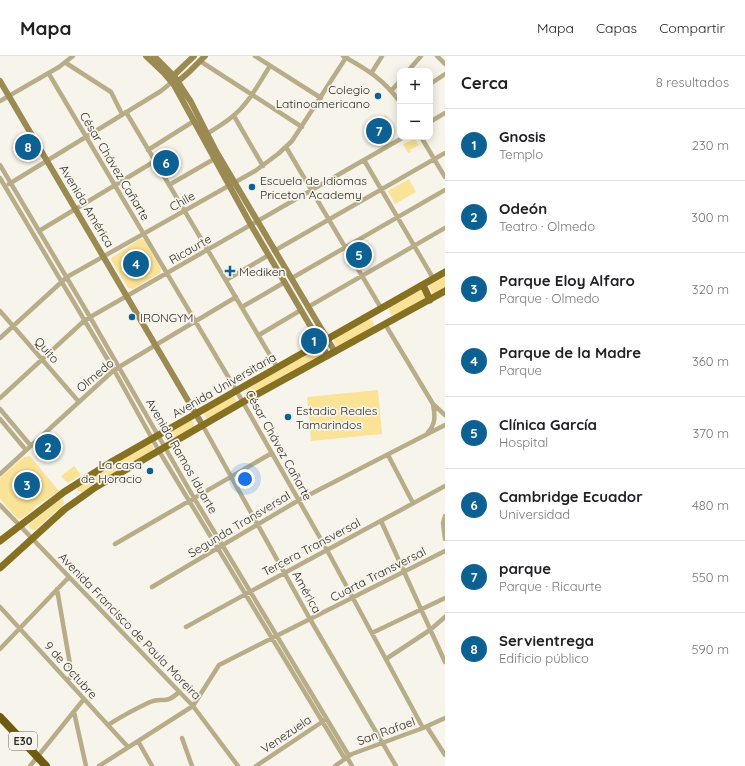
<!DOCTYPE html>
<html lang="es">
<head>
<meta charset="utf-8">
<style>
	body { margin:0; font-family:Quicksand,sans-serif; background:#f6f6f6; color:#202124 }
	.controls { position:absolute; right:12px; top:12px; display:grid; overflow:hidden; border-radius:8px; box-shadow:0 2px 10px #0003 }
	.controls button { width:36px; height:36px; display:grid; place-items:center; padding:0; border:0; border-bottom:1px solid #e0e0e0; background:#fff; color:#202124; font:20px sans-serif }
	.you { position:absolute; left:245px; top:423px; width:14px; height:14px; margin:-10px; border:3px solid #fff; border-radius:50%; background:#1a73e8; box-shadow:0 0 0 6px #1a73e833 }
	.badge { display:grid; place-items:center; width:26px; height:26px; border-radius:50%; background:#0d6192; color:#fff; font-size:13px; font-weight:700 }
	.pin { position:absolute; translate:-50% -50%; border:2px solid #fff; box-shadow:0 1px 4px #0006 }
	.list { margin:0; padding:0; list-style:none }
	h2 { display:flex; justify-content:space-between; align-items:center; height:52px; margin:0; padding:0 16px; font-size:17px }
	h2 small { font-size:13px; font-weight:400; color:#757577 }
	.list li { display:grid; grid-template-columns:26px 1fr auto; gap:12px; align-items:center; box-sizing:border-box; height:72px; padding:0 16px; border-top:1px solid #e0e0e0 }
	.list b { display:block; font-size:15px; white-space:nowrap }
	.list p { margin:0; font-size:13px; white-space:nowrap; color:#757577 }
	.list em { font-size:13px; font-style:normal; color:#757577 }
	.map { position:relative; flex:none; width:445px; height:710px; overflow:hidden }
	header { display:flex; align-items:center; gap:24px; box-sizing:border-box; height:56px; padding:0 20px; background:#fff; border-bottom:1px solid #e0e0e0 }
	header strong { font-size:19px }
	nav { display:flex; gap:22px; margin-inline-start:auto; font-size:14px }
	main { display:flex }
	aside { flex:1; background:#fff }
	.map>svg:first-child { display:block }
	.green { fill:#fae296 }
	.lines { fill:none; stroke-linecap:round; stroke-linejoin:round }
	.street { stroke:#b8ad88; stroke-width:4.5 }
	.secondary { stroke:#9b8a51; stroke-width:6 }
	.primary { stroke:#867021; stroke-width:7 }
	.highway { stroke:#6f5b0d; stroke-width:8 }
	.poi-dot { fill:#0d6192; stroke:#f7f4eb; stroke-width:1.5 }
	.labels { text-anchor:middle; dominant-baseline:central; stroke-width:3.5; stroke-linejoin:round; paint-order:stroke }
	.shield { fill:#f7f4eb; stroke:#686761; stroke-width:1 }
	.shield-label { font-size:11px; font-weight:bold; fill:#2b2a26 }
	.poi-label { font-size:12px; fill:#2b2a26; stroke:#f7f4eb; text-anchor:start }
	.street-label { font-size:12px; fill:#2b2a26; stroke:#f7f4eb }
</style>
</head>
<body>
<header>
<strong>Mapa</strong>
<nav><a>Mapa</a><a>Capas</a><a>Compartir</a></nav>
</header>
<main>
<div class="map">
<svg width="445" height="710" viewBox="0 0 445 710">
	<rect width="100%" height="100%" fill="#f7f4eb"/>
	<!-- green -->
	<path class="green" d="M386 59 395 74 373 88 364 71Z
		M415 83 419 89 410 94 411 96 408 97 403 88Z
		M409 123 416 136 395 148 388 135Z
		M140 183H143L145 184 161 213 160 217 133 233 128 232 111 204V202Z
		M445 219V233L434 238 432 237 429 230 431 227Z
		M421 234 424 236 426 242 394 260 390 257 389 252 391 250Z
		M369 263 373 265 374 270 338 291 335 289 334 283Z
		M316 292 321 293 323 295 321 301 248 339 246 337V333Z
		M378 334 382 378 311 385 307 341Z
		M233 340 236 344V347L208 362H206L204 357Z
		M189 364 194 366V371L170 385 165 384V380L166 378Z
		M150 388 153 390V393L151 396 82 436 78 435 77 431 115 407Z
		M30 400 59 435C50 442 42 445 34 452L33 454 20 463 17 462 0 443V422L24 401Z
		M74 410 81 419 68 427 61 420Z
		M61 443 64 444V448L35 474 30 473 29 470 30 467Z"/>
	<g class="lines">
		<!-- street -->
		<path class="street" d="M255 0 321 42
			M343 0C368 14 383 23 400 46
			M437 0 445 8
			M200 5 302 71
			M66 7 111 36 122 58
			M408 15 421 0
			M372 16 382 0
			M49 18 236 334 327 494 423 672
			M430 28 445 18
			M391 35 400 25
			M0 45 59 11 73 0
			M126 56 277 311
			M234 60 263 110
			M430 66 445 57
			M207 78C216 72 225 67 233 60 249 47 259 27 270 10
			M421 81 445 121
			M286 91 381 252
			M148 94 194 65
			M364 104 433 222
			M0 109 90 261 194 442 349 700 335 710
			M0 122 114 314 159 395 345 703
			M9 128 161 35 172 26
			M169 129 214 103
			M39 175 155 105
			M274 195 445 97
			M292 222 445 134
			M226 224 269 199
			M242 251 285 226
			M308 251 445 172
			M0 255 79 346
			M385 268 433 348 445 359
			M259 279 301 254
			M0 282 67 221 255 115 278 98 292 85 347 0
			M0 342 85 264 404 81
			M0 353 31 390
			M0 363 26 394
			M203 370 310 563 396 710
			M428 376C436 368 435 359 433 348
			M388 399 413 447
			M0 418 114 314 236 241
			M0 449 193 650 238 710
			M445 460 443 467 445 483
			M381 465 445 606
			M115 488 272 397
			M152 531 299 444 445 369
			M57 533 72 620 67 624
			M0 551 128 691
			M186 571C272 523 359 477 445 430
			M372 577 445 542
			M0 593 69 521
			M386 603 430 574 445 561
			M74 656 86 710
			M108 669C122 660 135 653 150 646 164 640 164 650 179 636
			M427 671 445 699
			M182 682 192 710
			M138 685 152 710
			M30 710 84 643
			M99 710 193 650 219 609 445 495
			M256 710 325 664
			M352 710 347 701 352 698 423 672 445 662"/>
		<!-- secondary -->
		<path class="secondary" d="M146 0 164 17 174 29 251 169 328 300
			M154 0 174 20 191 46 216 95 335 296
			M172 21 194 0
			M0 25 203 370
			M175 28 189 16 205 0"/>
		<!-- primary -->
		<path class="primary" d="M423 229 430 244
			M0 485 64 436 113 405 445 216
			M0 512 65 453 96 431 243 346 445 235"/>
		<!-- highway -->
		<path class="highway" d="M0 661 46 710"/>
	</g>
	<!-- markers -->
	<g class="poi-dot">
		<circle cx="378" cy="40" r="4"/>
		<circle cx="252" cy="131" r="4"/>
		<path d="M228 209h4v4h4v4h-4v4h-4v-4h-4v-4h4z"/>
		<circle cx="132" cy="261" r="4"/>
		<circle cx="288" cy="361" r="4"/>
		<circle cx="150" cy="415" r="4"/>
	</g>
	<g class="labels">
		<!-- shield labels -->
		<rect class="shield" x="9" y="676" width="28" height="18" rx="3"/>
		<g class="shield-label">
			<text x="23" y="685">E30</text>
		</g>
		<!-- poi labels -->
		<g class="poi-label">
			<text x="370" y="33" text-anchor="end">Colegio<tspan x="370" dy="14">Latinoamericano</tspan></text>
			<text x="260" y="124">Escuela de Idiomas<tspan x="260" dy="14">Priceton Academy</tspan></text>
			<text x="239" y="215">Mediken</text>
			<text x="140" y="261">IRONGYM</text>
			<text x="296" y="354">Estadio Reales<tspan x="296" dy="14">Tamarindos</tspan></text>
			<text x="142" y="408" text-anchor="end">La casa<tspan x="142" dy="14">de Horacio</tspan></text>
		</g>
		<!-- street labels -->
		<g class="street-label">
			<text transform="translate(115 110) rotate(59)">César Chávez Cañarte</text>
			<text transform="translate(182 145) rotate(-29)">Chile</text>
			<text transform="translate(87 150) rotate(59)">Avenida América</text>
			<text transform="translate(190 193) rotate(-30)">Ricaurte</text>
			<text transform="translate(47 294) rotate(49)">Quito</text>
			<text transform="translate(95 319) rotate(-40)">Olmedo</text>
			<text transform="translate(224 329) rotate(-30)">Avenida Universitaria</text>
			<text transform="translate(279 389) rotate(61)">César Chávez Cañarte</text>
			<text transform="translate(182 400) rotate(60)">Avenida Ramos Iduarte</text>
			<text transform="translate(239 468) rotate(-31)">Segunda Transversal</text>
			<text transform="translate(311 491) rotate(-28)">Tercera Transversal</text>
			<text transform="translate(378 518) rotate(-27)">Cuarta Transversal</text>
			<text transform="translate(307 536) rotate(61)">América</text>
			<text transform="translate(130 570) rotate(46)">Avenida Francisco de Paula Moreira</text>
			<text transform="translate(71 614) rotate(48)">9 de Octubre</text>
			<text transform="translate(386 675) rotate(-20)">San Rafael</text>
			<text transform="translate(286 678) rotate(-34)">Venezuela</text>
		</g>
	</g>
</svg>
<div class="controls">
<button>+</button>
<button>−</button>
</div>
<div class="you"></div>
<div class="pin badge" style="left:314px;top:285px">1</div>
<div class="pin badge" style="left:48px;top:391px">2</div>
<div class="pin badge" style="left:27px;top:429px">3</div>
<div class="pin badge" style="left:136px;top:208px">4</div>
<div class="pin badge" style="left:359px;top:199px">5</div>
<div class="pin badge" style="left:166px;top:107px">6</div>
<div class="pin badge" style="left:379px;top:75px">7</div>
<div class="pin badge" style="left:28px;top:91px">8</div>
</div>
<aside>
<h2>Cerca<small>8 resultados</small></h2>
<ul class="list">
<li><span class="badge">1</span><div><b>Gnosis</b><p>Templo</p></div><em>230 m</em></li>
<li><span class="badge">2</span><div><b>Odeón</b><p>Teatro · Olmedo</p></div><em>300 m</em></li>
<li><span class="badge">3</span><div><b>Parque Eloy Alfaro</b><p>Parque · Olmedo</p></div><em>320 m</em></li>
<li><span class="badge">4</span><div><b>Parque de la Madre</b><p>Parque</p></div><em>360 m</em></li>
<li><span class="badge">5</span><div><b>Clínica García</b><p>Hospital</p></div><em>370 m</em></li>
<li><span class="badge">6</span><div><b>Cambridge Ecuador</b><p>Universidad</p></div><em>480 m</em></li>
<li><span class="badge">7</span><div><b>parque</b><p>Parque · Ricaurte</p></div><em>550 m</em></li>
<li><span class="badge">8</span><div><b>Servientrega</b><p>Edificio público</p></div><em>590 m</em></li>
</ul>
</aside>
</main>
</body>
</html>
